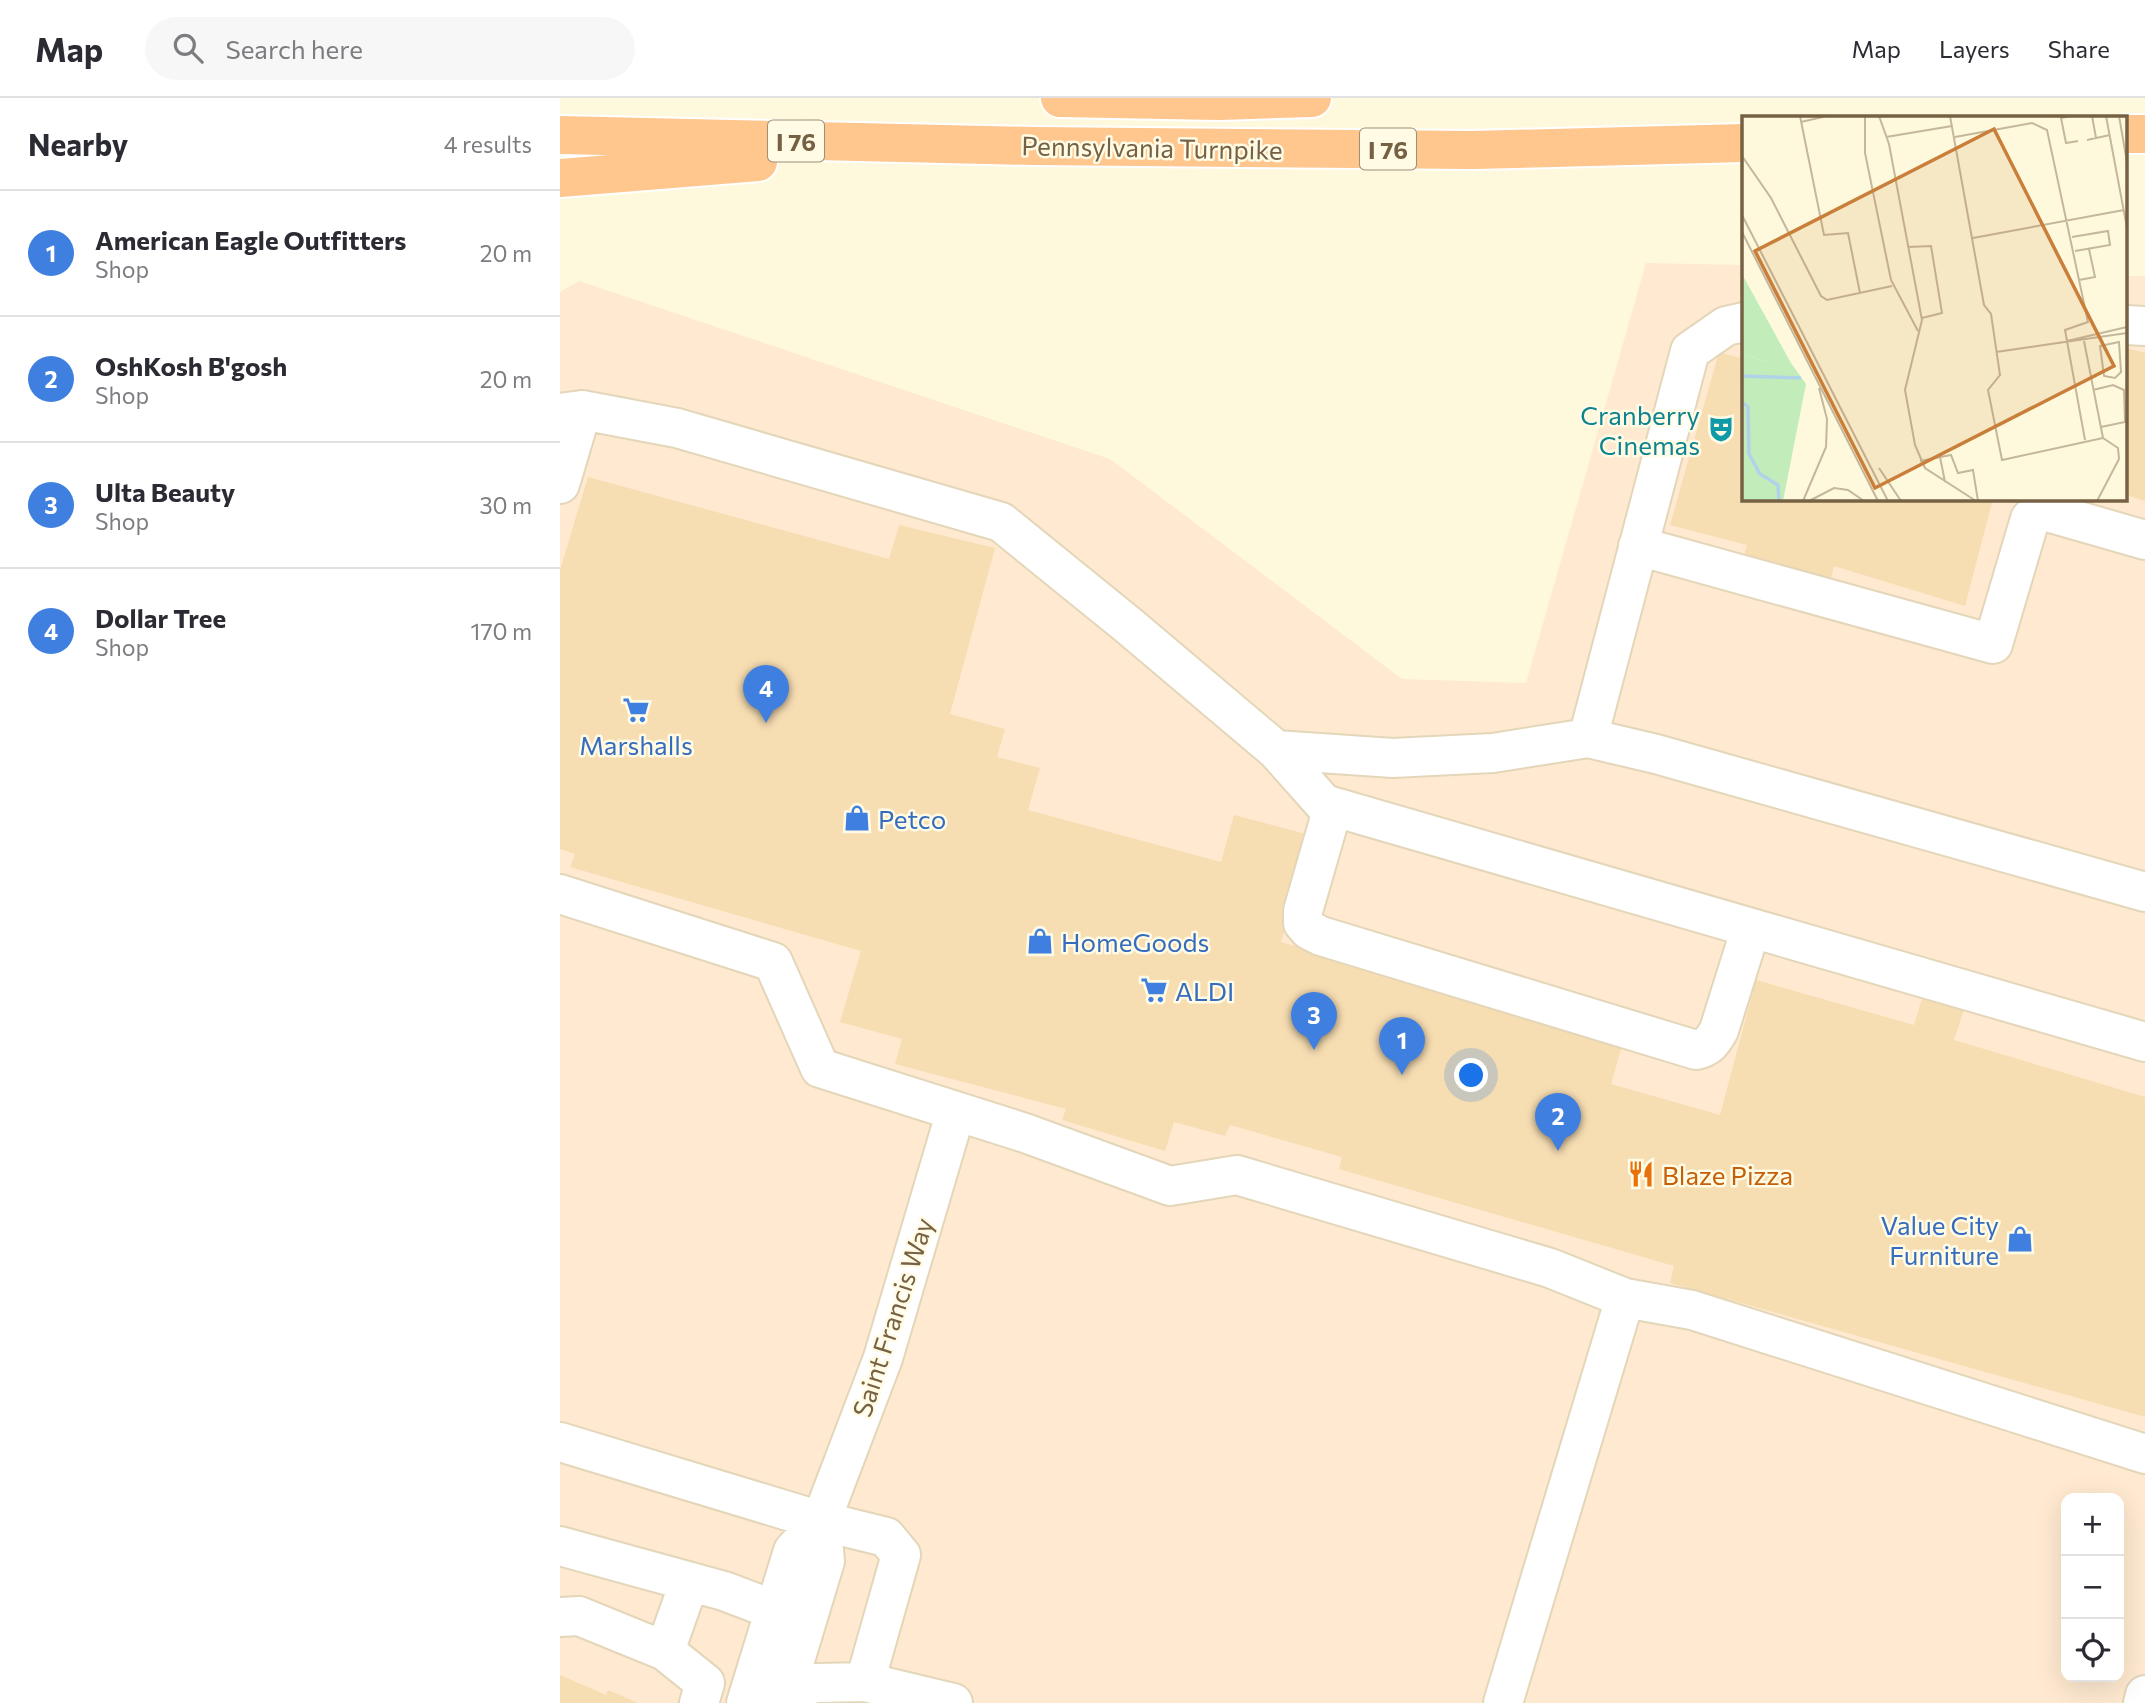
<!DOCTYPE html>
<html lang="en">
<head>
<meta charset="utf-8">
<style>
	body { margin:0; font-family:Commissioner,sans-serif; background:#f7f7f7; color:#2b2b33 }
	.controls { position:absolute; right:21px; bottom:21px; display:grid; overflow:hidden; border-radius:14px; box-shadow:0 7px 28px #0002 }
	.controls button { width:63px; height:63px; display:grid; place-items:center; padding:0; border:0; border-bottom:2px solid #e1e1e2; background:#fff; color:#2b2b33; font:35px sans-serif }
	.you { position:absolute; left:912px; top:978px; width:24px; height:24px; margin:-18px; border:5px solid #fff; border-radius:50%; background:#1a73e8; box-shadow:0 0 0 10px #1a73e833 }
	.badge { display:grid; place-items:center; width:46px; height:46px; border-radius:50%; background:#ea580c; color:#fff; font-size:23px; font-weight:700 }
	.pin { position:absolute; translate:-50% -58px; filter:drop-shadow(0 2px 4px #0008) }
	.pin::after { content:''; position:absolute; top:37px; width:24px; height:21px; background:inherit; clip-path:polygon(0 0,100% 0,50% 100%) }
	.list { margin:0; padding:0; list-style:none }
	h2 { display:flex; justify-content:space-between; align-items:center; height:91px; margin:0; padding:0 28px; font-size:30px }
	h2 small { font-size:23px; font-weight:400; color:#7c7c81 }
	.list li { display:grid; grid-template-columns:46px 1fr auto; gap:21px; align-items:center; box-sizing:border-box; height:126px; padding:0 28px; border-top:2px solid #e1e1e2 }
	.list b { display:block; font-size:26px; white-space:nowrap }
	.list p { margin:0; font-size:23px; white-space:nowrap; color:#7c7c81 }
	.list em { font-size:23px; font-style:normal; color:#7c7c81 }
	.icon { flex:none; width:38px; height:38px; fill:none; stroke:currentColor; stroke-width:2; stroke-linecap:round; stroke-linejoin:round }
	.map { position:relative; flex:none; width:1585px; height:1605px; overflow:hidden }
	header { display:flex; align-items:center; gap:42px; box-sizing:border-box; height:98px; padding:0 35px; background:#fff; border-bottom:2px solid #e1e1e2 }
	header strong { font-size:33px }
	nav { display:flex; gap:38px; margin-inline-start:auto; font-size:24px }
	.search { width:490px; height:63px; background:#f7f7f7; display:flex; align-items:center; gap:18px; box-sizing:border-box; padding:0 24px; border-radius:38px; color:#7c7c81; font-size:26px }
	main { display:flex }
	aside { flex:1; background:#fff }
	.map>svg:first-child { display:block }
	.commercial { fill:#ffe9d0; fill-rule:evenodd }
	.building { fill:#f6ddb2 }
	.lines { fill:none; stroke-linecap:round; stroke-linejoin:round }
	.minor-casing { stroke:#e3d6b9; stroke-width:42 }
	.highway-casing { stroke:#fff; stroke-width:42 }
	.minor { stroke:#fff; stroke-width:38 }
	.highway { stroke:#ffc68d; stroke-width:38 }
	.labels { text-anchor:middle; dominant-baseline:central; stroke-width:5; stroke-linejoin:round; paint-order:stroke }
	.shield { fill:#fffbe5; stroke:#9f8f74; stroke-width:2 }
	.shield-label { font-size:24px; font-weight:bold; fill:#766144 }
	.street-label { font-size:26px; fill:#766144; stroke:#fffbe5 }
	.culture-label { font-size:26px; fill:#0d838f; stroke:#fffbe5; text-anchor:end }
	.shop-label { font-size:26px; fill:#366cbe; stroke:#fffbe5; text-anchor:start }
	.food-label { font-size:26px; fill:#c56008; stroke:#fffbe5; text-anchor:start }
	.inset-river { fill:none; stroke:#b0d3e9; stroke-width:3.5 }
	.inset-road { fill:none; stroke:#c4b79b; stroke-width:2 }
	.view { fill:#c97e3a; fill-opacity:0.15; stroke:#c97e3a; stroke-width:3.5 }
	.inset-edge { fill:none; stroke:#766144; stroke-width:3.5 }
</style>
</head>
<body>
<header>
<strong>Map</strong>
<div class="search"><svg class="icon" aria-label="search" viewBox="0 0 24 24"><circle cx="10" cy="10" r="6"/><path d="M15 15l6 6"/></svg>Search here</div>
<nav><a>Map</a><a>Layers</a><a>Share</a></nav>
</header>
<main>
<aside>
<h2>Nearby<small>4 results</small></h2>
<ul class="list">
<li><span class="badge" style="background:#3f7fe0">1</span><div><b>American Eagle Outfitters</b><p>Shop</p></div><em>20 m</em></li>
<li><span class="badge" style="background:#3f7fe0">2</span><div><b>OshKosh B'gosh</b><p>Shop</p></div><em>20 m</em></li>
<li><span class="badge" style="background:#3f7fe0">3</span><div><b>Ulta Beauty</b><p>Shop</p></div><em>30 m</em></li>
<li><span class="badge" style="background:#3f7fe0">4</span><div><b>Dollar Tree</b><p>Shop</p></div><em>170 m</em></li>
</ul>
</aside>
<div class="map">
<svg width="1585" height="1605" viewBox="0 0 1585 1605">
	<rect width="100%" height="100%" fill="#fef9dd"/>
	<!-- commercial -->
	<path class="commercial" d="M1086 165 1184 167V401H1566V178H1585V1605H0V194L19 183 550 361 842 581 966 585ZM1506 1400H1559V1579H1506Z"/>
	<!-- building -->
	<path class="building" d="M1566 250 1585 255V403L1566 397Z
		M1159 254 1184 261V401H1433L1405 508 1274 468 1270 485 1183 461 1187 447 1110 427Z
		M28 379 329 461 339 427 435 450 390 616 445 631 437 659 480 670 468 712 661 764 674 717 753 738 721 844 1064 941 1051 986 1160 1017 1196 882 1354 927 1364 894 1406 906 1394 942 1585 999V1319L1110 1185 1114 1168 779 1071 782 1059 670 1027 665 1038 614 1024 605 1053 502 1022 506 1011 335 966 342 941 280 924 301 853 10 769 15 756 0 751V472Z
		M0 1577 46 1597 48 1592 78 1605H0Z"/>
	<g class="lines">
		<!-- minor casing -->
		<g class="minor-casing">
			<path id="minor" d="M1566 227 1585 228
				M0 315 22 312 117 330 441 424 568 527 716 652 764 706 1585 944
				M0 386 22 312
				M1078 448 1433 546 1470 421 1479 413H1484L1585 442
				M1028 640 1130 253 1166 228 1184 224
				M716 652 833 660 933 655 1028 640 1096 656 1585 794
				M773 709 743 813V825L749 832 761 838 1136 952C1149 949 1153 943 1159 932L1191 830
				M0 796 213 864 260 970 465 1035 610 1088 677 1077 990 1170 1065 1200 1132 1212 1585 1356
				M0 1344 261 1423 326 1439 341 1457 305 1584 393 1605
				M0 1448 164 1493 214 1512
				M0 1519 19 1518 105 1553 145 1585 139 1605
				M105 1553 129 1485
				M225 1594 256 1585 305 1584
				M186 1605 233 1453 261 1423 323 1260 396 1013
				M222 1605 265 1463 261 1423
				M943 1605 1065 1200
				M1583 1605 1585 1597"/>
		</g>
		<!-- highway casing -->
		<g class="highway-casing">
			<path id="highway" d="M500 0 659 3 752 0
				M1566 36H1585
				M0 37 473 48 913 52 1184 45
				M0 80 198 64"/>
		</g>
		<!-- minor -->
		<use href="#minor" class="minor"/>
		<!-- highway -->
		<use href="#highway" class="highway"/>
	</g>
	<!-- icons -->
	<defs>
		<g id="theatre-bare" transform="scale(2.1)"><path d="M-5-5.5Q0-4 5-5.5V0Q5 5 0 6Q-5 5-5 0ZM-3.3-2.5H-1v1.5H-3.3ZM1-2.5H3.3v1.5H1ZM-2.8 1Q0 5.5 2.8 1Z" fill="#0f9aa8" stroke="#fffbe5" stroke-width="2.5" paint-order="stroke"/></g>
		<g id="supermarket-bare" transform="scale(2.1)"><path d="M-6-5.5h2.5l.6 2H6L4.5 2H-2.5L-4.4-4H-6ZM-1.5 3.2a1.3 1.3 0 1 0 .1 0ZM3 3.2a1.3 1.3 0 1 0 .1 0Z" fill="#3f7fe0" stroke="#fffbe5" stroke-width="2.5" paint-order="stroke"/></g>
		<g id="shop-bare" transform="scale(2.1)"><path d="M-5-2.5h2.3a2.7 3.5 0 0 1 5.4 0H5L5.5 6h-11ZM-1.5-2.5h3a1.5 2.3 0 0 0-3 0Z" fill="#3f7fe0" stroke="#fffbe5" stroke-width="2.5" paint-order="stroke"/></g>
		<g id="restaurant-bare" transform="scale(2.1)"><path d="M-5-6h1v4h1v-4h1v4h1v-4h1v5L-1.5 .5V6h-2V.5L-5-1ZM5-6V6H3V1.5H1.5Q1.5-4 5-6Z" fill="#e8710a" stroke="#fffbe5" stroke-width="2.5" paint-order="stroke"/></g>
	</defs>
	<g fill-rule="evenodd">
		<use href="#theatre-bare" x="1161" y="331"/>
		<use href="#supermarket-bare" x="76" y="612"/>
		<use href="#shop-bare" x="297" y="720"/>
		<use href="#shop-bare" x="480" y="843"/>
		<use href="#supermarket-bare" x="594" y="892"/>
		<use href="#restaurant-bare" x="1081" y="1076"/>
		<use href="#shop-bare" x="1460" y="1141"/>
	</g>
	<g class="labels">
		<!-- shield labels -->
		<g class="shield">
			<rect x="208" y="22.5" width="56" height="41" rx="5"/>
			<rect x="800" y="30.5" width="56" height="41" rx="5"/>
		</g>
		<g class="shield-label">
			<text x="236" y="43">I 76</text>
			<text x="828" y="51">I 76</text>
		</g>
		<!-- street labels -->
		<g class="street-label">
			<text transform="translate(592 49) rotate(1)">Pennsylvania Turnpike</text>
			<text transform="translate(332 1219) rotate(-72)">Saint Francis Way</text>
		</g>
		<!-- culture labels -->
		<g class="culture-label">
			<text x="1140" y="316">Cranberry<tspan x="1140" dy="30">Cinemas</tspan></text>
		</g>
		<!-- shop labels -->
		<g class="shop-label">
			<text x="76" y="646" text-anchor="middle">Marshalls</text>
			<text x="318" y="720">Petco</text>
			<text x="501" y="843">HomeGoods</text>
			<text x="615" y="892">ALDI</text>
			<text x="1439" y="1126" text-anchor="end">Value City<tspan x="1439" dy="30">Furniture</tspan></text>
		</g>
		<!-- food labels -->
		<g class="food-label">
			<text x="1102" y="1076">Blaze Pizza</text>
		</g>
	</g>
	<!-- overview -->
	<g transform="translate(1182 18)">
		<rect width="385" height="385" fill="#fef9dd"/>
		<path d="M0 158 49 247H29L0 238Z" fill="#c3ecbb"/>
		<path d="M0 238 29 247H49L64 268 41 385H0Z" fill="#c3ecbb"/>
		<path class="inset-river" d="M0 260 59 262M0 286 6 291 7 338 18 358 36 369 37 385"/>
		<path class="inset-road" d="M58 0 82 119 106 117 118 177M123 0V37L149 164 176 215M137 0 147 28 180 204 163 274 173 329 183 352 234 385M208 0 242 189 249 198 258 259 246 274 260 344 361 322 342 225M330 0 319 2 324 27 336 25M350 0 354 22M364 0 385 112M377 0 385 46M59 6 85 0M144 21 210 10M213 21 290 7 305 14 346 206 323 214 343 324M345 24 368 19M0 40 29 82 79 180 85 184 150 170M0 99 146 385M0 116 136 385M330 121 366 115 368 129 333 135M231 122 382 94M166 131 189 130 200 197 180 202M337 164 353 161 347 133M325 225 385 211M377 226 379 256 373 262 362 260 358 230ZM254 236 385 217M351 274 371 269 382 274 383 306 359 311M198 341 203 366M178 345 209 339 216 357 231 354 236 385M137 352 159 385M61 385 84 331 85 303 77 272M67 385 92 372 106 374 122 385M355 385 377 343 376 332 361 322"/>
		<path class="view" d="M252 13 372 250 133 372 13 135Z"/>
		<rect width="385" height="385" class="inset-edge"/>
	</g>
</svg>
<div class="controls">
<button>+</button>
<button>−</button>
<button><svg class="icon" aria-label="locate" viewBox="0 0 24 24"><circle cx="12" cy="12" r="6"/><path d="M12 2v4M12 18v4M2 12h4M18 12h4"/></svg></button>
</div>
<div class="you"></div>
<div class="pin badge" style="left:842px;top:977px;background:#3f7fe0">1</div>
<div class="pin badge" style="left:998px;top:1053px;background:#3f7fe0">2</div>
<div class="pin badge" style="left:754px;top:952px;background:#3f7fe0">3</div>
<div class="pin badge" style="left:206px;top:625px;background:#3f7fe0">4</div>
</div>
</main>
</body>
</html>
